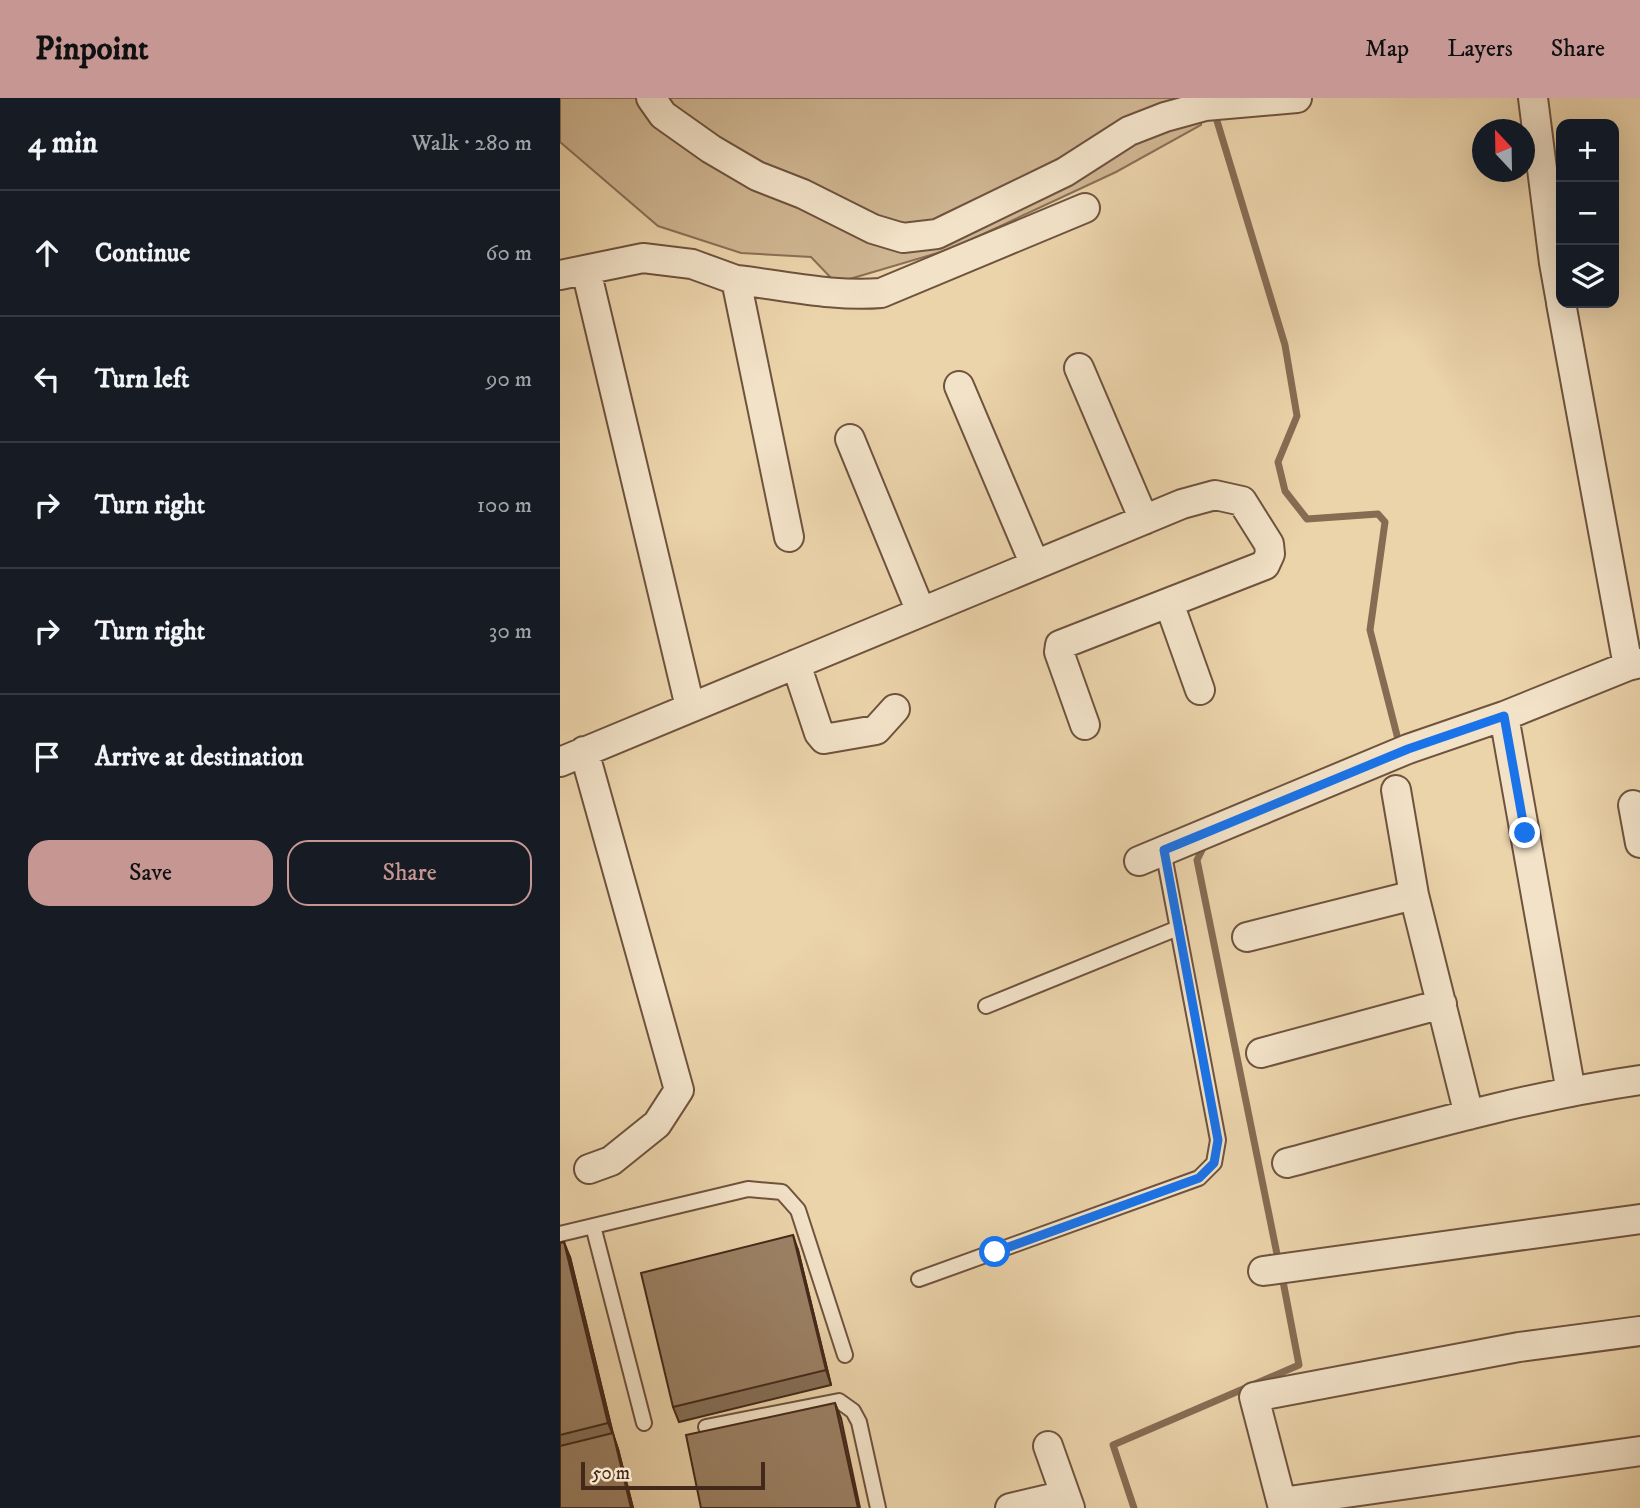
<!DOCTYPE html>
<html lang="en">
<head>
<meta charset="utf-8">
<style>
	body { margin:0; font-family:"IM FELL DW Pica",serif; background:#242831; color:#f1f3f6 }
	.controls { position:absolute; right:21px; top:21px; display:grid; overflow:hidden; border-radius:14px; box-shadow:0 7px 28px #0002 }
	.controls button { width:63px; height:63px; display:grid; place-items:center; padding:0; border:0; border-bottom:2px solid #363941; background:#171b24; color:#f1f3f6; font:35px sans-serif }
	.compass { position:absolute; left:912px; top:21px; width:63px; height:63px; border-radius:50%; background:#171b24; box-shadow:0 7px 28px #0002; rotate:338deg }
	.scale { position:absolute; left:21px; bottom:18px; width:184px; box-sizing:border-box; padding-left:7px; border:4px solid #44281a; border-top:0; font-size:19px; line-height:24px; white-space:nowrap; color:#44281a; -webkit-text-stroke:5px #f2e2c8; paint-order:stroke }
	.stop { position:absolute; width:21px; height:21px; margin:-16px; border:5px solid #1a73e8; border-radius:50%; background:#fff }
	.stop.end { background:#1a73e8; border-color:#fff; box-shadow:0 2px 7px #0008 }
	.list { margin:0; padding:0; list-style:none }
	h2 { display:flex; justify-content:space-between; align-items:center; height:91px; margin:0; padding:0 28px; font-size:30px }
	h2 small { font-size:23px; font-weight:400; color:#9ea1a6 }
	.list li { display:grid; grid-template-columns:46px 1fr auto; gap:21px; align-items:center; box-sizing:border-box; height:126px; padding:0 28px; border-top:2px solid #363941 }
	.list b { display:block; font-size:26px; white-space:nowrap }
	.list em { font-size:23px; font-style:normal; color:#9ea1a6 }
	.actions { display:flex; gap:14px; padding:21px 28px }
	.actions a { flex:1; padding:16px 0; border:2px solid #c59692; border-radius:21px; text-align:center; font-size:24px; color:#c59692 }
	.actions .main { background:#c59692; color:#111 }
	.icon { flex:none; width:38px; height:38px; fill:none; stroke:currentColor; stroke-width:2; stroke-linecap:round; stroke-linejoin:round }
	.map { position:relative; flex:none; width:1080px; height:1410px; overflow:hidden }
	header { display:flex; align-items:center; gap:42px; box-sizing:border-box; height:98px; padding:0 35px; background:#c59692; color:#111 }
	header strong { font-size:33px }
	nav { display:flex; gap:38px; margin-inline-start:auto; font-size:24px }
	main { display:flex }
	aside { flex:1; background:#171b24 }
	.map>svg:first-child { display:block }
	.green { fill:#cfb692; stroke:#8a6f56; stroke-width:2 }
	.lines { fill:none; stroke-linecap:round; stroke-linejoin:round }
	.stream { stroke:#866c53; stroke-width:7 }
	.lane-casing { stroke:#6e533e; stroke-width:18 }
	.street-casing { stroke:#6e533e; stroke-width:32 }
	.lane { stroke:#f2e2c8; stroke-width:14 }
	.street { stroke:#f2e2c8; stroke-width:28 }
	.wall { fill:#856f57; stroke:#44281a; stroke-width:2 }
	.shaded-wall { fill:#6c5a47; stroke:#44281a; stroke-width:2 }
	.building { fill:#9b8165; stroke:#44281a; stroke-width:2 }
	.route { stroke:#1a73e8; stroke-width:9 }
</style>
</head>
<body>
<header>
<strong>Pinpoint</strong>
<nav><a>Map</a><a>Layers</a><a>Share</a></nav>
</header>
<main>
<aside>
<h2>4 min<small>Walk · 280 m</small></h2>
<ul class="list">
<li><svg class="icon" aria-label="ahead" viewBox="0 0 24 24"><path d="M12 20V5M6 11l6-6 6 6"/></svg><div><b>Continue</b></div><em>60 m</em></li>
<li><svg class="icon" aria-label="left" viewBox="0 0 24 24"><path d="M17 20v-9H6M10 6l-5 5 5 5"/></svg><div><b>Turn left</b></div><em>90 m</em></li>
<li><svg class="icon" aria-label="right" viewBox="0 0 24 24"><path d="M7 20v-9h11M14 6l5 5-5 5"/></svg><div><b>Turn right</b></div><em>100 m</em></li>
<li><svg class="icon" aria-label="right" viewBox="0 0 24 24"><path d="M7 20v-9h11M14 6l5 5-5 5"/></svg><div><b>Turn right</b></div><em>30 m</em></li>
<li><svg class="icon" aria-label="arrive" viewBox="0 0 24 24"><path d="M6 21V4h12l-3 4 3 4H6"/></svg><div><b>Arrive at destination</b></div></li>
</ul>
<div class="actions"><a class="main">Save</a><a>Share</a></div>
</aside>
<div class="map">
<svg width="1080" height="1410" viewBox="0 0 1080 1410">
	<rect width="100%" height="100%" fill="#ebd3aa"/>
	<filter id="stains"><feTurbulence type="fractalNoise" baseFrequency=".00286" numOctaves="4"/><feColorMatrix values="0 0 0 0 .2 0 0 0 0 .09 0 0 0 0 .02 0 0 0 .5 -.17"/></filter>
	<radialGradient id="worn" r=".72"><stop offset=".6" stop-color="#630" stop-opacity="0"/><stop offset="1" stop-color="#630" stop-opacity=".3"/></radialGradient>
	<!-- green -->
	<path class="green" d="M0 0H641V27L556 74 391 151 276 185 251 159 181 155 98 128 0 44Z"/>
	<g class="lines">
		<!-- stream -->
		<path class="stream" d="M654 13 725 247 737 318 718 364 725 393 747 421 818 416 825 424 810 532 840 649
			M646 744 637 762 719 1166
			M574 1410 553 1347 739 1267 722 1178"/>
		<!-- lane casing -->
		<g class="lane-casing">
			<path id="lane" d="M426 908 618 830
				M33 1128 84 1325
				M0 1136 188 1091 222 1094 238 1112 285 1257
				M359 1181 639 1080 654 1065 658 1042 603 752
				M146 1329 279 1303 293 1313 299 1324 318 1410"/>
		</g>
		<!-- street casing -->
		<g class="street-casing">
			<path id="street" d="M91 0 103 17 151 51 197 78 243 96 313 131 343 140 377 136 505 74 569 33 605 19 645 8 737 0
				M973 0 994 165 1001 204
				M26 172 130 609
				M0 177 83 160 132 166 176 182 229 439
				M176 182C224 187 272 199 321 195L525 110
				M1001 205 1068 568
				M519 270 584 422
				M399 288 475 467
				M290 341 361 514
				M609 505 640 592
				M236 566 259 635 264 641 316 632 335 611
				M944 618 1011 994
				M24 653 119 992 97 1026 51 1063 29 1071
				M0 664 622 406 655 397 682 403 709 446 710 456 705 467 500 547 499 554 525 627
				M836 692 854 797 909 1017
				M1073 707 1080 745
				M579 763 848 651 944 618 1068 568 1080 565
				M687 839 854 797
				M701 955 882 906
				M727 1065C844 1034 961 999 1080 982
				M703 1173 1080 1121
				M488 1348 510 1410
				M722 1404 1080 1353
				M450 1410 505 1397
				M723 1410 694 1299 959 1249 1080 1233"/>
		</g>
		<!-- lane -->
		<use href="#lane" class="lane"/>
		<!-- street -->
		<use href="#street" class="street"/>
	</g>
	<!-- wall -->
	<path class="wall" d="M0 1145 10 1159 53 1336 58 1351 73 1410H0Z
		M238 1152 271 1287 119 1324 113 1309Z"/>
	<!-- shaded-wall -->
	<path class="shaded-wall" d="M233 1137 238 1152 271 1287 266 1272Z
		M4 1144 10 1159 53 1336 58 1351 73 1410H71L54 1339 48 1325Z
		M275 1305 281 1320 300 1410H298Z"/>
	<!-- building -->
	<path class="building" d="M233 1137 266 1272 113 1309 81 1175Z
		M4 1144 48 1325 0 1337V1145Z
		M275 1305 298 1410H141L126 1337Z
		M53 1335 71 1410H0V1348Z"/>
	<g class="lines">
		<!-- route -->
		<path class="route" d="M435 1154 639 1080 654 1065 658 1042 604 752 848 651 944 618 965 735"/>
	</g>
	<rect width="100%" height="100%" filter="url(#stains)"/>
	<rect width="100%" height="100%" fill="url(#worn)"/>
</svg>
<div class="controls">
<button>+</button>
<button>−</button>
<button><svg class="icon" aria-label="layers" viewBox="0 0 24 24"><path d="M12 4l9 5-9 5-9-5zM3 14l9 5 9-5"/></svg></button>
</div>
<svg class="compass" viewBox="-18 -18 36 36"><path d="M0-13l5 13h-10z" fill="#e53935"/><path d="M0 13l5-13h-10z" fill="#9ea1a6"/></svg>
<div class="scale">50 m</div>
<div class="stop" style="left:435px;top:1154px"></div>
<div class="stop end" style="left:965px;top:735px"></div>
</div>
</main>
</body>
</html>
